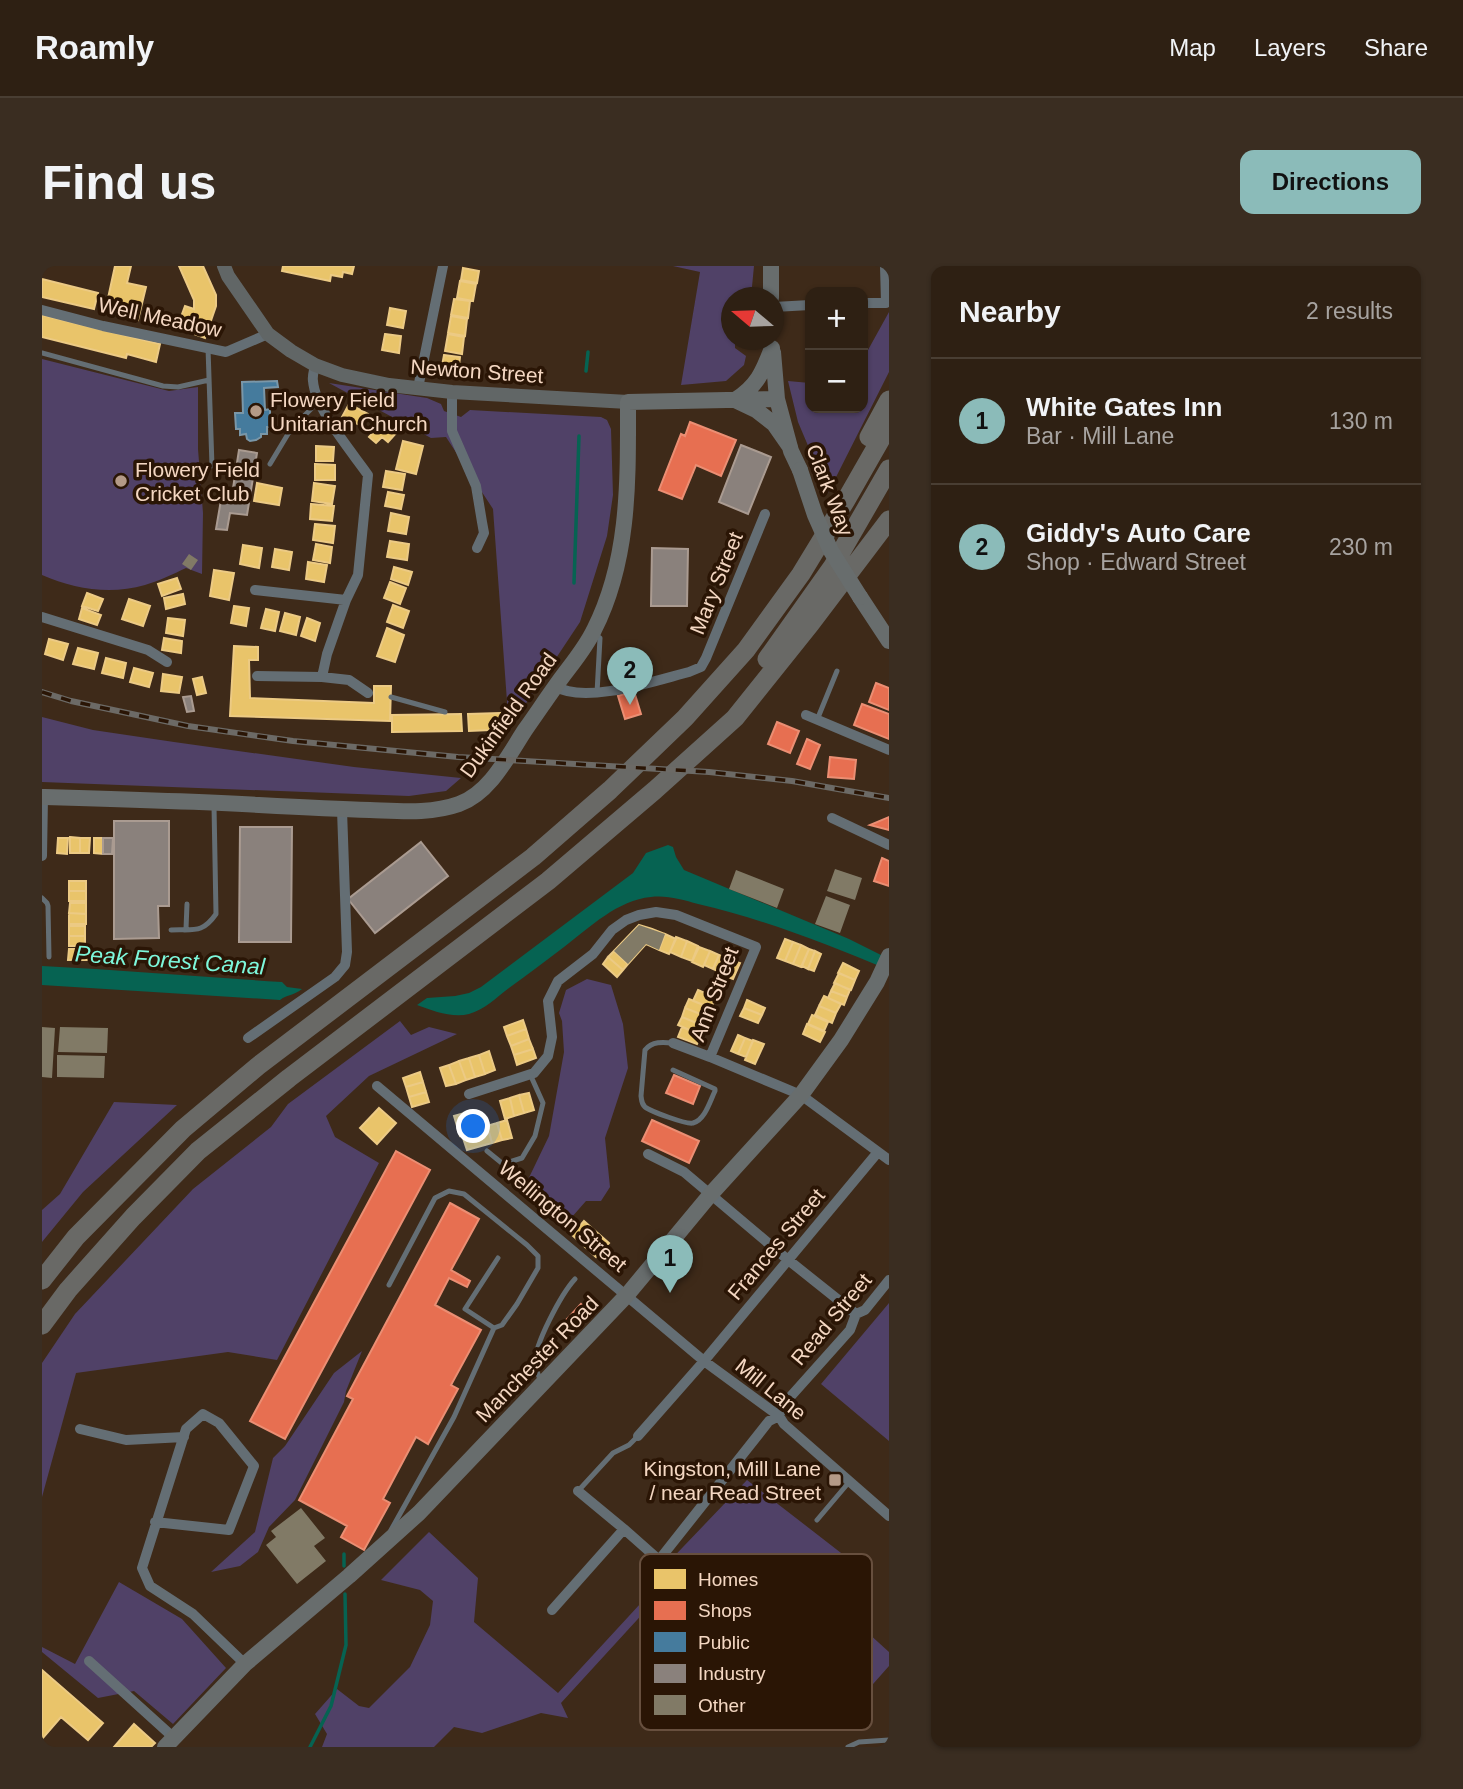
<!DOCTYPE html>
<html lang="en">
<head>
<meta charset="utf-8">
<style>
	body { margin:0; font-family:Helvetica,sans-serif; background:#3a2d21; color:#f1f3f6 }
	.controls { position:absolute; right:21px; top:21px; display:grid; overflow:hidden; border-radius:14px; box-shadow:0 2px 5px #0004 }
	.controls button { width:63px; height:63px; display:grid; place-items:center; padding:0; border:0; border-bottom:2px solid #493e33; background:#2e2013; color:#f1f3f6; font:35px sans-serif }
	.compass { position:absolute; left:679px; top:21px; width:63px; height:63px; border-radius:50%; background:#2e2013; box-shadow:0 2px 5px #0004; rotate:289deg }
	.you { position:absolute; left:432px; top:861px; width:24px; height:24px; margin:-18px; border:5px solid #fff; border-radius:50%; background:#1a73e8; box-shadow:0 0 0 10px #1a73e833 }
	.badge { display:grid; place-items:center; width:46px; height:46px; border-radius:50%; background:#8bbbb9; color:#111; font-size:23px; font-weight:700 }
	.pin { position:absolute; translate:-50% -58px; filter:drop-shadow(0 2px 4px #0008) }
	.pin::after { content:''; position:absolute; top:37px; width:24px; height:21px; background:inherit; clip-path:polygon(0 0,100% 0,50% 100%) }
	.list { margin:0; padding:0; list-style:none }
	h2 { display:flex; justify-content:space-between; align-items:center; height:91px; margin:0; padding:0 28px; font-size:30px }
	h2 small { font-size:23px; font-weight:400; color:#a7a3a0 }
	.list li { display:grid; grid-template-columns:46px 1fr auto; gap:21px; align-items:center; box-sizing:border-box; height:126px; padding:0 28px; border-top:2px solid #493e33 }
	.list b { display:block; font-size:26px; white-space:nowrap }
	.list p { margin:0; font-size:23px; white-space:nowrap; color:#a7a3a0 }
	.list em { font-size:23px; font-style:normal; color:#a7a3a0 }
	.map { position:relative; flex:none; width:847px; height:1481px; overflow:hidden; border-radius:14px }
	header { display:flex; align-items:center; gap:42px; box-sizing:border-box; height:98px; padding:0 35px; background:#2e2013; border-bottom:2px solid #493e33 }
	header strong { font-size:33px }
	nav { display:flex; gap:38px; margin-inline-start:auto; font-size:24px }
	.intro { display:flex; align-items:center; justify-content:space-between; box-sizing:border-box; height:168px; padding:0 42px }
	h1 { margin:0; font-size:49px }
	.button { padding:18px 32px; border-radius:14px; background:#8bbbb9; color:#111; font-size:24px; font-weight:700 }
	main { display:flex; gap:42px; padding:0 42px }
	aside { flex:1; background:#2e2013; border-radius:14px; box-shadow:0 2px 5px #0004 }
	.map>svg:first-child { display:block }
	.green { fill:#504167 }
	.water { fill:#066352 }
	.homes { fill:#e9c46a; stroke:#ecca84; stroke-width:2 }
	.shops { fill:#e76f51; stroke:#eb8e73; stroke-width:2 }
	.public { fill:#457b9d; stroke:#7a97a8; stroke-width:2 }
	.industry { fill:#8a817c; stroke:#aa9b91; stroke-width:2 }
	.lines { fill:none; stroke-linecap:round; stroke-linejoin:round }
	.stream { stroke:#066352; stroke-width:3.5 }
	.building { fill:#817a66 }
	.lane { stroke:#646e74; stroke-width:5 }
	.street { stroke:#646e74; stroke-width:10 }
	.secondary { stroke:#616666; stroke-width:14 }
	.primary { stroke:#686d6d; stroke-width:16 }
	.highway { stroke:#696966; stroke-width:19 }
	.rail-casing { stroke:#6c6a66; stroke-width:6 }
	.rail { stroke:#2a1505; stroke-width:3.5; stroke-dasharray:10; stroke-linecap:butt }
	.primary-bridge { stroke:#686d6d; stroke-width:16 }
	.poi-dot { fill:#b49a87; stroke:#2a1505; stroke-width:2.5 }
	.labels { text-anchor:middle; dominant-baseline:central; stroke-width:7; stroke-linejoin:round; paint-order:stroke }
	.street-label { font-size:21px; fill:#f4d7c2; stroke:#2a1505 }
	.poi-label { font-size:21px; fill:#f4d7c2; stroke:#2a1505; text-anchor:start }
	.water-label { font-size:23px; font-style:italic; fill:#7df7db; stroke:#2a1505 }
	.key { fill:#2a1505; stroke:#674f3e; stroke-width:2 }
	.key-label { font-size:19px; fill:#f4d7c2 }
</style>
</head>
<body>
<header>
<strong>Roamly</strong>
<nav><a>Map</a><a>Layers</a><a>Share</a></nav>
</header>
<div class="intro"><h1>Find us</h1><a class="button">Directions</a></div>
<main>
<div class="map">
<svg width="847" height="1481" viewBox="0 0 847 1481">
	<rect width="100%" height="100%" fill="#3e2a19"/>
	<!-- green -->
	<path class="green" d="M631 0H712L709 31 690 32V74H693V82L704 90 702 99 684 115 639 119 658 6Z
		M847 46V106L786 227 756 156 746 115 768 117V142H821V93Z
		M0 93 127 125 156 121V183L161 247 160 308 144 302C131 308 117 315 103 319 68 329 32 323 0 309Z
		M287 117 385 132 399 138 402 145 419 151 428 144 559 151 565 154 569 163 571 229 565 270 538 356 467 463 451 243 404 171 389 172Z
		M0 451 51 464 132 476 312 501 419 512 404 525 367 530 0 516Z
		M545 713 569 719 581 758 586 802 563 872 568 921 559 935H544L522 960 481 924 507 870 522 786 520 755 517 747 524 724Z
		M358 755 369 769 387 761 415 768 327 810 284 850 293 871 337 897 235 1094 186 1086 34 1107 0 1231V1097L33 1048 151 923 229 861 246 838Z
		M72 836 135 839 41 926 0 976V944L18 928Z
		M847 1037V1175L779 1118Z
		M320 1085 304 1125 302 1136 253 1234 227 1261 216 1286 198 1300 169 1306 213 1266 231 1192 243 1180 292 1107Z
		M705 1214 821 1304 793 1337 847 1386V1400L793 1461 782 1459 627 1319 519 1437 526 1452 499 1447 440 1467 412 1461 392 1481H280L285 1468 273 1448 295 1423 317 1440 327 1442 368 1401 388 1359 391 1335 378 1324 339 1314 387 1266 436 1312 432 1356 516 1427 622 1312 620 1303Z
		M77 1316 140 1353 184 1402 131 1458 92 1425 56 1432 0 1386V1381L33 1398Z"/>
	<!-- water -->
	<path class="water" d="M626 579 631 581 634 591 642 604 807 673 847 693V704C785 678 721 653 656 638 641 634 625 629 609 631 576 634 548 661 522 681 504 695 486 708 467 722 455 731 442 744 427 748 410 752 391 745 375 739L385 732 413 730 427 727 439 721 591 607 604 587Z
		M0 700C80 704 160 711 240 716L245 721 260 723C251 730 246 728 238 734L0 719Z"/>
	<!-- homes -->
	<path class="homes" d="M73 0H89L85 17 104 21 96 54 63 46Z
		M137 0H161L174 29V40L163 72 135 62 143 40 152 43V34Z
		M241 0H312L310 8 301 6 300 11 289 9 288 15 240 5Z
		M421 2 437 5 435 17 419 14Z
		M0 13 56 27 52 43 0 31Z
		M418 15 434 18 431 35 415 32Z
		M412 33 428 35 426 52 409 49Z
		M348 42 364 45 361 62 345 59Z
		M0 49 118 78 114 96 85 88 84 92 0 71Z
		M409 50 425 53 423 70 406 67Z
		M343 68 359 70 357 87 340 84Z
		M406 68 422 71 420 88 403 85Z
		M402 89 418 91 416 108 399 105Z
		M307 138 326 148 320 160 300 151Z
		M342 154 355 166 346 176 340 171 334 177 327 171Z
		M361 175 381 180 374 208 354 203Z
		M274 180 292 181 291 195H274Z
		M273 198 293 199V214H273Z
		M344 205 363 208 360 224 341 221Z
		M215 217 240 222 237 239 212 235Z
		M272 217 293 220 290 238 270 235Z
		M346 226 362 229 359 243 343 240Z
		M269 238 292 240 290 255 268 253Z
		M349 247 367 251 364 268 346 265Z
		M273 258 293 260 291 277 271 274Z
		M348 275 367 278 365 294 345 291Z
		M274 278 290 281 288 297 271 294Z
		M201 279 220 282 217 302 198 298Z
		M233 283 250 286 247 304 230 301Z
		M266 296 285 299 282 316 264 313Z
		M352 301 370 306 366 319 349 313Z
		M172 304 192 307 187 334 168 330Z
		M135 312 139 323 120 330 116 318Z
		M348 316 364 322 358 338 342 332Z
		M45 327 61 333 56 345 40 340Z
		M141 328 143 338 124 343 122 332Z
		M87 333 108 340 101 360 80 353Z
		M351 339 367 345 361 362 345 356Z
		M192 340 207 342 204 360 189 357Z
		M40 342 59 349 55 359 37 353Z
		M224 343 237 346 233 365 219 362Z
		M243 347 258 351 254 369 238 365Z
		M126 352 143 354 141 370 124 367Z
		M265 352 278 357 273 375 259 370Z
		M345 362 362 369 353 396 335 390Z
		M122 372 140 375 139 387 120 384Z
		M7 373 26 378 21 394 3 388Z
		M192 380 216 381V394H207L208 432 332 437V420H349L348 455 188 450Z
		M36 382 56 387 52 403 31 398Z
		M64 392 84 397 81 412 60 407Z
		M92 402 111 407 107 421 88 416Z
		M121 408 140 411 137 427 119 425Z
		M160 411 164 427 155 429 151 413Z
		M458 447V458H448V464L427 465 426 448Z
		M419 448 420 465 350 466V449Z
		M28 571 38 572V587H28Z
		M16 572H26L25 588 15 587Z
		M38 572H48L47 587H38Z
		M52 572H61V588L52 587Z
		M27 615H44V625H27Z
		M27 625H44V635H27Z
		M28 637H44V648L27 647Z
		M27 647 44 648V658H27Z
		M597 659 610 663 604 678 586 698 572 685Z
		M27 660H43V670H27Z
		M610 663 623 668 617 684 604 678Z
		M623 668 634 673 627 688 617 684Z
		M27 670H43V680H27Z
		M634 671 645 675 639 691 628 686Z
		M743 673 751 676 743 695 735 692Z
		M645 675 656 680 650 695 639 691Z
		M751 676 759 679 751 698 743 695Z
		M759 679 767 683 759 701 751 698Z
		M657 681 668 685 661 701 650 696Z
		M27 683H45V694H26Z
		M767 683 773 685 766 703 760 700Z
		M572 685 586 698 581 704 566 691Z
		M668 685 686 693 680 707 662 699Z
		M668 685 677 689 671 703 662 699Z
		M773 685 779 688 772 705 766 703Z
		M677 689 686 693 680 707 671 703Z
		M566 691 581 704 575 711 561 698Z
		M686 693 698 697 691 713 680 709Z
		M801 697 817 705 813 714 796 707Z
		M797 707 813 714 809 724 792 717Z
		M793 717 808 724 805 731 789 725Z
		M656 724 674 732 669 742 651 735Z
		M789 725 805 731 802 739 786 732Z
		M782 730 799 738 794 747 777 740Z
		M647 733 669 742 666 751 643 742Z
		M705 734 723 742 720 749 702 742Z
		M777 740 794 747 790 757 773 749Z
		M643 742 666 751 662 760 640 751Z
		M702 742 720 749 716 757 698 750Z
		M770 749 786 756 782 765 766 758Z
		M640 751 662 760 659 769 636 759Z
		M481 754 484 763 465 770 462 761Z
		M765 758 783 766 778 776 761 768Z
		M640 761 659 769 655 778 636 771Z
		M484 763 487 773 469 780 465 770Z
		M696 769 703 772 696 788 689 785Z
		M703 772 711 775 704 791 696 788Z
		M487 773 491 783 472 789 469 780Z
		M711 774 722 778 713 798 703 794Z
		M491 783 494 792 475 799 472 789Z
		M447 785 453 804 443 808 437 789Z
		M437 789 443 808 433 811 427 792Z
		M427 792 433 811 424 814 417 795Z
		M417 795 424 814 414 818 407 799Z
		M407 799 414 818 404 820 398 802Z
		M378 806 381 816 364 821 361 812Z
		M381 816 384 826 367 831 364 821Z
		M384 826 387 836 370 841 367 831Z
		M487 827 492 844 482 847 477 829Z
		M477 829 482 847 472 850 468 832Z
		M468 832 472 850 463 853 458 835Z
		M337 842 354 857 335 878 318 862Z
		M430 845 432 855 415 860 412 850Z
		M465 854 470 872 460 874 455 857Z
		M432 855 435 865 418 870 415 860Z
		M455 857 460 874 450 877 445 860Z
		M446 862 450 877 425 884 420 869Z
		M542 955 567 977 554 991 530 969Z
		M0 1404 61 1457 46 1474 19 1451 0 1473Z
		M92 1458 113 1477 109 1481H72Z"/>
	<!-- shops -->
	<path class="shops" d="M648 156 694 174 679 210 654 199 640 233 617 224 639 168 643 170Z
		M834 417 847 422V444L827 436Z
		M592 425 599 448 583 453 576 430Z
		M820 438 847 448V473L812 459Z
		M735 456 757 465 748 487 726 478Z
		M765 473 778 479 768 503 755 498Z
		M788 491 814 494 812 513 786 511Z
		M847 551V564L828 559Z
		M840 592 847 595V620L832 615Z
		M632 809 658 820 651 838 624 827Z
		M610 854 657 875 647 897 600 875Z
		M354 885 388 904 243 1173 208 1155Z
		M408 937 437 953 409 1004 428 1015 425 1021 407 1012 393 1039 439 1064 409 1119 416 1123 386 1178 374 1171 341 1233 348 1237 322 1284 299 1271 305 1260 257 1234 311 1133 305 1130Z
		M539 1038 548 1046 522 1074 514 1065Z"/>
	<!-- public -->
	<path class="public" d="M235 115 236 121 222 122 223 144 228 143V161H225V168H219V171L214 174 208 175 205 173 204 168 198 169V163H194L193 147H201L200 116Z"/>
	<!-- industry -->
	<path class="industry" d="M699 179 729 191 706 248 677 236Z
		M197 184 215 187 205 249 188 247 185 264 174 263 179 234 189 235Z
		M610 282 646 283 645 340H609Z
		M149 430 152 445 145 446 141 431Z
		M72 555H127V640H116L117 672 72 673Z
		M198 561H250L249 676H197Z
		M61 572H71L70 588H61Z
		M379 576 406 610 333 667 306 633Z"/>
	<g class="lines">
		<!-- stream -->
		<path class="stream" d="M544 105 546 86
			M532 317 537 170
			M302 1288V1300
			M268 1481 289 1440 304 1379 303 1328"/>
	</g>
	<!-- building -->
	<path class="building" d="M147 288 156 294 149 304 140 298Z
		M793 603 820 612 813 634 785 625Z
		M694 604 742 623 735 642 687 623Z
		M784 630 808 639 798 667 773 658Z
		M597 659 623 668 617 684 604 678 586 698 572 685Z
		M0 761 13 762 10 812 0 811Z
		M18 761 66 762 65 787 16 786Z
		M15 789 63 790 62 812 15 811Z
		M259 1242 283 1272 272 1280 284 1295 255 1318 224 1279 234 1271 229 1265Z"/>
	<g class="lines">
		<!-- lane -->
		<path class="lane" d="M166 82 170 200
			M0 87 121 120 136 121 167 114
			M228 198 249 163 277 135
			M551 367 558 372 555 427
			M349 431 403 446
			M775 454 795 405
			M0 632 5 637 6 640 7 691
			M144 663 145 638
			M129 664C152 663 160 668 174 648L172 540
			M631 777C621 776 610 775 603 784L599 830C600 835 599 837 603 841 608 845 645 859 651 857 663 854 668 835 673 825V823L631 804
			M445 885 461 898 480 892 493 870 501 837 488 808
			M347 1019 393 932 407 925 422 928 485 979 496 990V1002L475 1038 460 1059 452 1062
			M499 1115C497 1110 494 1105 493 1099 491 1080 520 1027 533 1013
			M537 1224 571 1187 587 1179 596 1170
			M775 1254 808 1215
			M349 1264 412 1151 452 1062 423 1043 456 992
			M806 1481 817 1476 847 1474"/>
		<!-- street -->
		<path class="street" d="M821 37H844L843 0
			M732 41 768 39
			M0 44 61 60 184 86 226 68
			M273 99C272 105 270 110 271 115 273 143 310 186 326 209L316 309 304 334 285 388 280 411
			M376 122 401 0
			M410 126V165L434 220 440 256 442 267 435 282
			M213 324 304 334
			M0 351 106 384 125 396
			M215 410 280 411 307 414 326 427
			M513 420C542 439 615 414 647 406L659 401 664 392 723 248
			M764 449 847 484
			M790 552 847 579
			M0 590 1 531
			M206 772 293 711 303 699 305 686 300 544
			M631 777 668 791
			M335 820 662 1095 737 1150 742 1158 847 1250
			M427 828 492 807 506 790 510 771 506 735 516 715 551 688 570 664 584 654 597 649 614 646 634 649 714 681 668 791 759 829 847 894
			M606 888 642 906 745 993 814 1048
			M737 1150 741 1139 808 1064 814 1048 823 1044 847 1014
			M38 1163 84 1174 142 1171
			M596 1170 662 1095 836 886
			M113 1256 187 1264 212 1200 177 1157 161 1148 144 1163 100 1302 108 1320 151 1348 203 1398
			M582 1263 617 1294 727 1155 737 1150
			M510 1344 582 1263 536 1225
			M47 1395 131 1471"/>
		<!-- secondary -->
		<path class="secondary" d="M182 0 186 10 226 68 249 85 273 99 300 109 347 119 410 126 586 136"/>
		<!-- primary -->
		<path class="primary" d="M729 0V32
			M730 82C721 106 715 120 693 134L714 144 732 158 748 181
			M731 86 735 133 749 185 758 204
			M818 331 847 375
			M0 531C72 533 145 535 217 539 254 541 291 543 328 544 358 545 389 548 417 538 448 527 466 490 483 464 493 450 503 435 513 421 526 402 542 385 552 364 588 293 586 214 586 136L735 133
			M123 1481 203 1398 307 1310 377 1247 585 1029 668 929 759 829 799 774 835 716 847 690"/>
		<!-- highway -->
		<path class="highway" d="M827 171 847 134
			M725 393 791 300 847 203
			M0 1014 34 971 141 863 216 800 491 591 568 524 643 452 704 384 759 308 804 234 847 159
			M0 1059 26 1024 91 951 156 885 247 812 506 615 613 524 693 452 769 357 847 254"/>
		<!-- rail casing -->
		<g class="rail-casing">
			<path id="rail" d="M0 426 29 435 146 460 251 475 416 491 667 506 750 515 847 532"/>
		</g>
		<!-- rail -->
		<use href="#rail" class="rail"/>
		<!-- primary-bridge -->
		<path class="primary-bridge" d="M758 204 773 249 789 285 818 331"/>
	</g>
	<!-- markers -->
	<g class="poi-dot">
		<circle cx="214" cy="145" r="7"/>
		<circle cx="79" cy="215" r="7"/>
		<rect x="786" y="1207" width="14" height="14" rx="3.5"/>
	</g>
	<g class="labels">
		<!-- street labels -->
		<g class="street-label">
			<text transform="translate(118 51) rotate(12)">Well Meadow</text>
			<text transform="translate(435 105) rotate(4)">Newton Street</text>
			<text transform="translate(788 224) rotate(69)">Clark Way</text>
			<text transform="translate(674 317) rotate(-68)">Mary Street</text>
			<text transform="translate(466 449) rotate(-54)">Dukinfield Road</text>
			<text transform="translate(672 728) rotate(-69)">Ann Street</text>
			<text transform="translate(521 950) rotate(40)">Wellington Street</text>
			<text transform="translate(734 978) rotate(-50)">Frances Street</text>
			<text transform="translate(789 1053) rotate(-50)">Read Street</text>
			<text transform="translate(495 1093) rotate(-46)">Manchester Road</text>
			<text transform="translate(729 1123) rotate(39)">Mill Lane</text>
		</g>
		<!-- poi labels -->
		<g class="poi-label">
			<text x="228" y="133">Flowery Field<tspan x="228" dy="24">Unitarian Church</tspan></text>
			<text x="93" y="203">Flowery Field<tspan x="93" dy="24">Cricket Club</tspan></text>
			<text x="779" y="1202" text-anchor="end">Kingston, Mill Lane<tspan x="779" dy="24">/ near Read Street</tspan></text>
		</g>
		<!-- water labels -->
		<g class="water-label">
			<text transform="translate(128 694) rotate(4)">Peak Forest Canal</text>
		</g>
	</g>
	<!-- legend -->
	<rect x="598" y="1288" width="232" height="176" rx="10" class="key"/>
	<rect x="612" y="1303" width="32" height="20" fill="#e9c46a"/>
	<rect x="612" y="1335" width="32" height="19" fill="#e76f51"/>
	<rect x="612" y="1366" width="32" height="20" fill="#457b9d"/>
	<rect x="612" y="1398" width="32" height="19" fill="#8a817c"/>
	<rect x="612" y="1429" width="32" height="20" fill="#817a66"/>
	<g class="key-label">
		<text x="656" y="1320">Homes</text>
		<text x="656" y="1351">Shops</text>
		<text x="656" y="1383">Public</text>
		<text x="656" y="1414">Industry</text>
		<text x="656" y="1446">Other</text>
	</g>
</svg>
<div class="controls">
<button>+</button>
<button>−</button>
</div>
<svg class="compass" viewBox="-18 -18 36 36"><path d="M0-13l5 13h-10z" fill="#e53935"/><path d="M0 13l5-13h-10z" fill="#a7a3a0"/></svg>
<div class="you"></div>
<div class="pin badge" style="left:628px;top:1027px">1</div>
<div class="pin badge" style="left:588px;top:439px">2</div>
</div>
<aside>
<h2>Nearby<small>2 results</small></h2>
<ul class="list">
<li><span class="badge">1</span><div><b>White Gates Inn</b><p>Bar · Mill Lane</p></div><em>130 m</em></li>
<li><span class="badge">2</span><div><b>Giddy's Auto Care</b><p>Shop · Edward Street</p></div><em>230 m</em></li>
</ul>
</aside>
</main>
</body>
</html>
